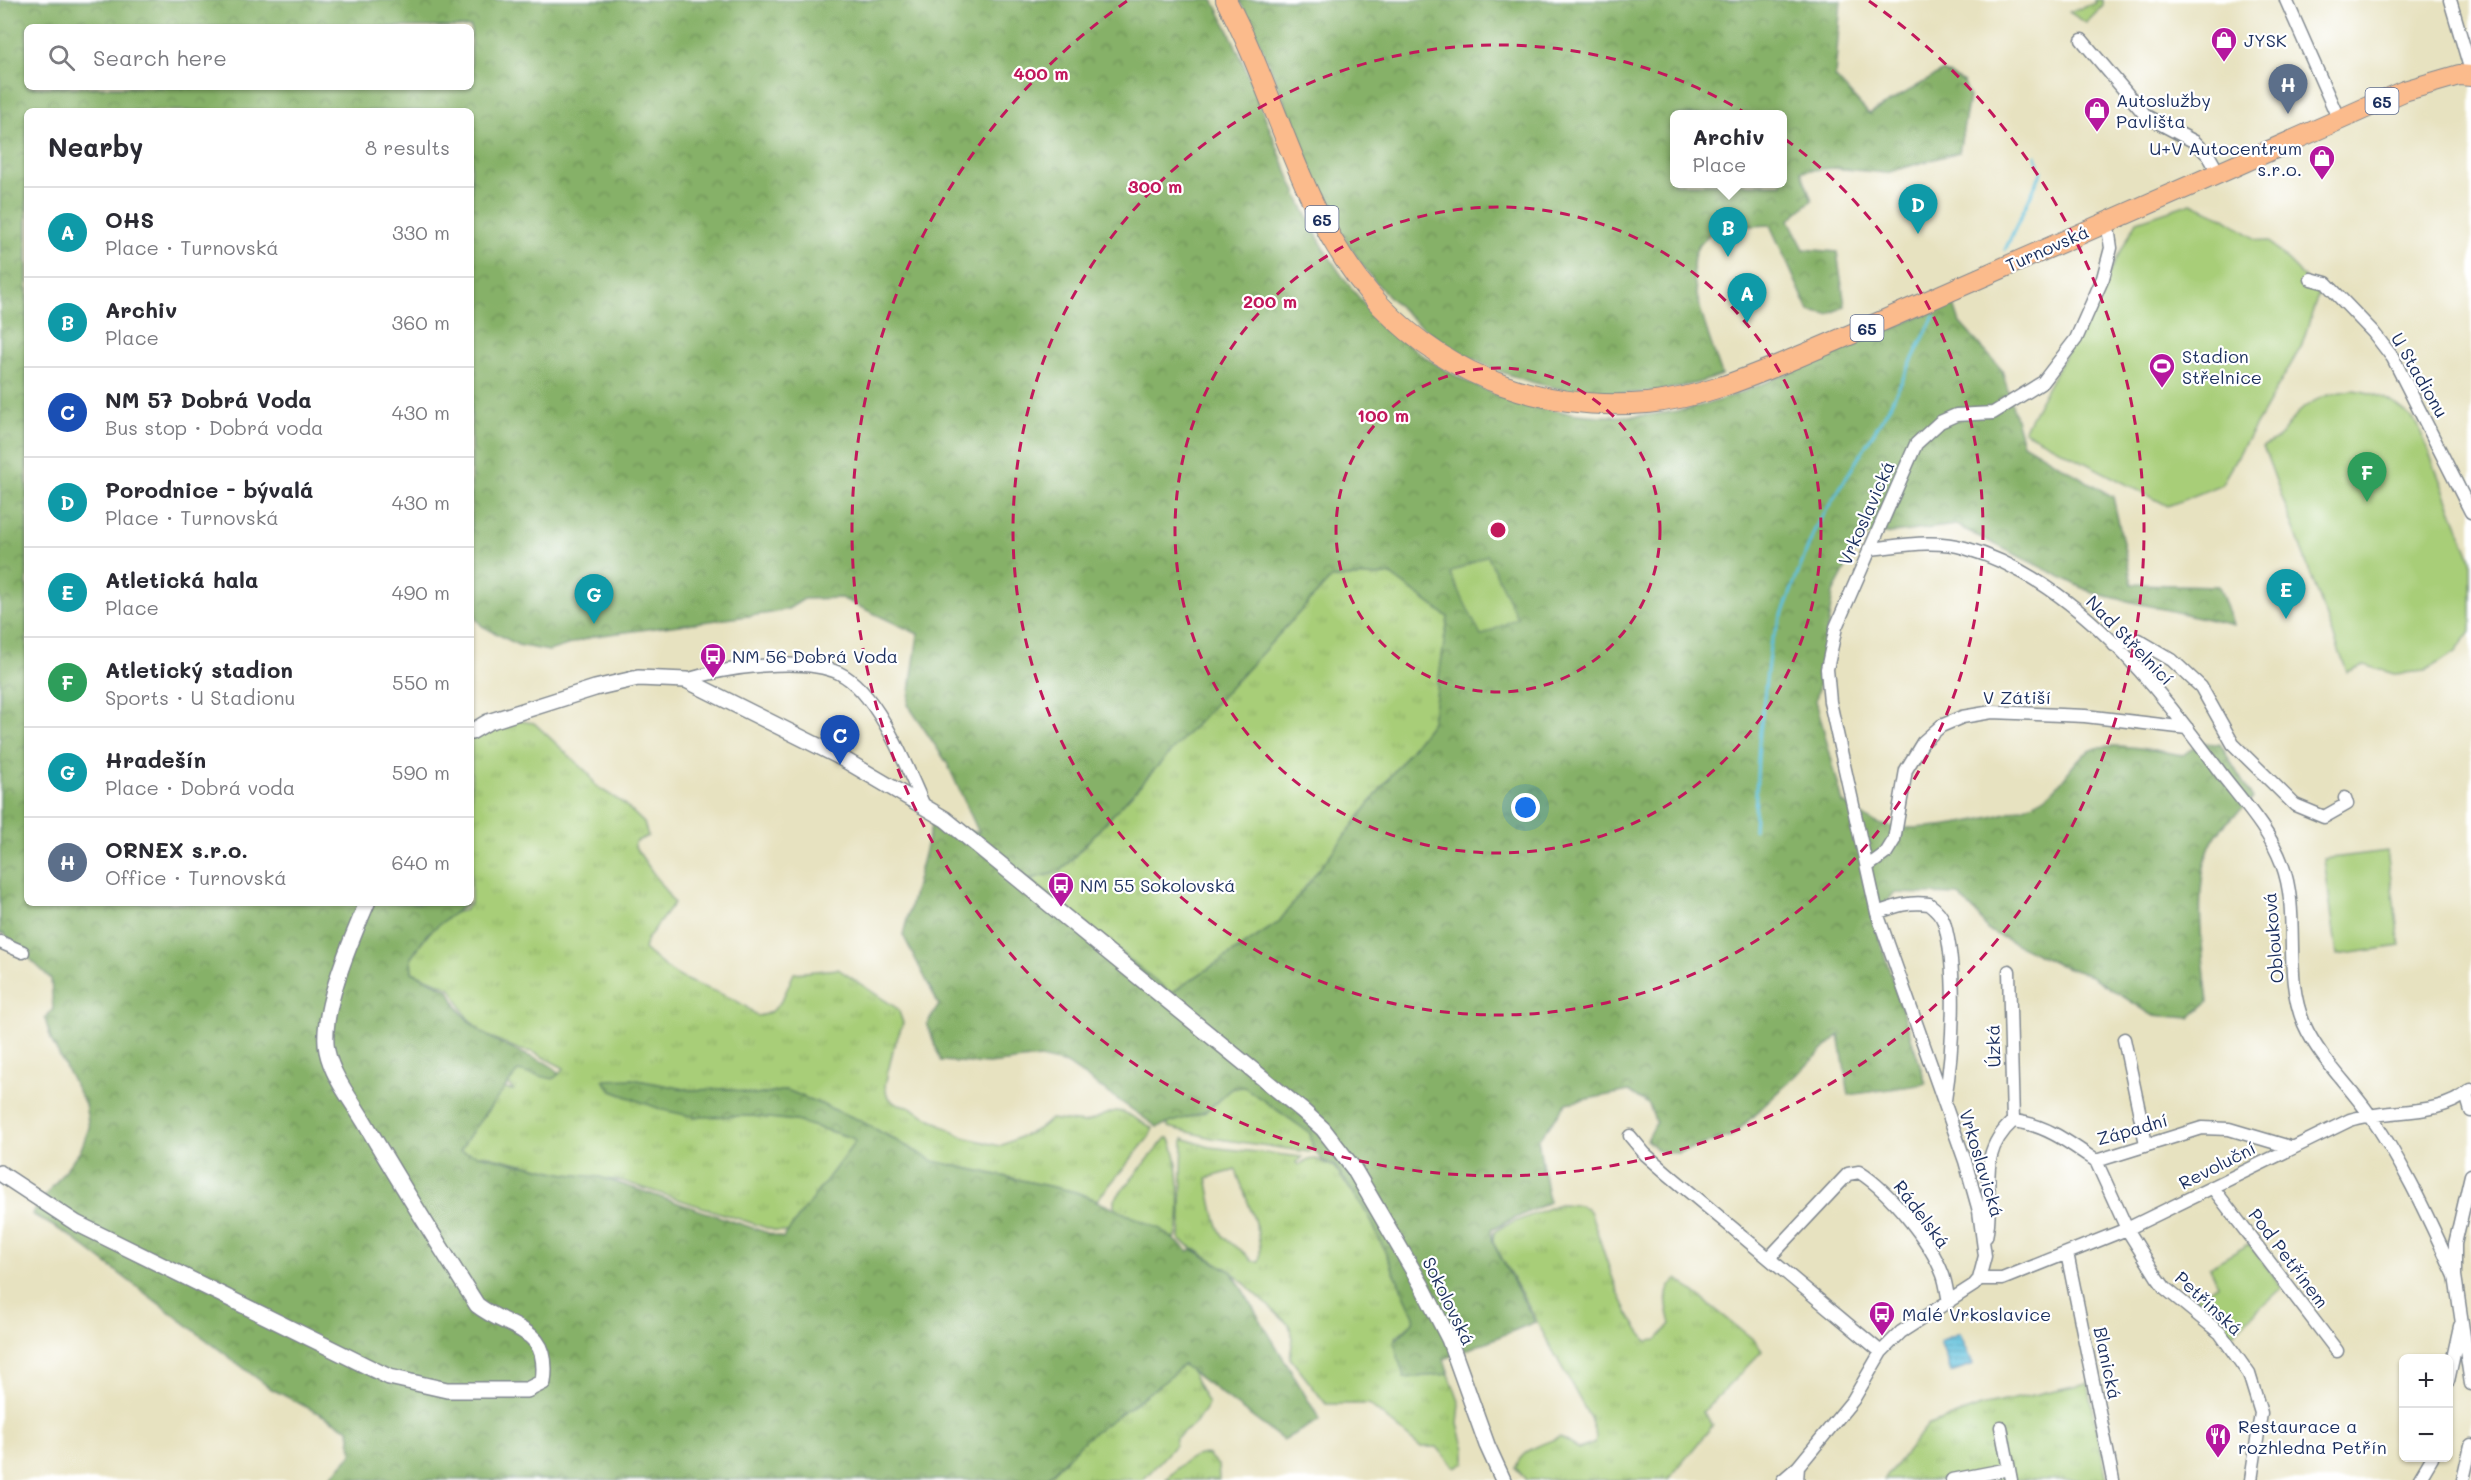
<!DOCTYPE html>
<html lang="en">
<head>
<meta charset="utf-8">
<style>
	body { margin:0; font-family:Mali,sans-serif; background:#f7f7f7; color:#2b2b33 }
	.controls { position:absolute; right:18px; bottom:18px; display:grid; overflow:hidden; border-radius:9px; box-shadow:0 2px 4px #0004 }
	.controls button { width:54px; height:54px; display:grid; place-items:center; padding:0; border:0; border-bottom:2px solid #e1e1e2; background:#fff; color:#2b2b33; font:30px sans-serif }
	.you { position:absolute; left:1526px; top:808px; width:21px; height:21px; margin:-15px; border:4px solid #fff; border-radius:50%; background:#1a73e8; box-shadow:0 0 0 9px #1a73e833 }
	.badge { display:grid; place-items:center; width:39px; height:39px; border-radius:50%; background:#7c3aed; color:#fff; font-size:20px; font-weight:700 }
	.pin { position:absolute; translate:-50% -50px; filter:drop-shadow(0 2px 3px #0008) }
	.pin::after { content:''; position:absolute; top:32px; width:21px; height:18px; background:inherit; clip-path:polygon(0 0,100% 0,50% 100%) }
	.popup { position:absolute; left:1670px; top:110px; width:117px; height:78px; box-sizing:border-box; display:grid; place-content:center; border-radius:9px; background:#fff; filter:drop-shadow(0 2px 4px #0005); font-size:20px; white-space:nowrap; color:#7c7c81 }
	.popup b { font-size:22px; color:#2b2b33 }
	.popup::after { content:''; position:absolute; left:50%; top:100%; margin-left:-12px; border:12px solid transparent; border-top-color:#fff }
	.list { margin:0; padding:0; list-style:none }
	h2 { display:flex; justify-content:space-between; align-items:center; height:78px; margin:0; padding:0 24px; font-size:26px }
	h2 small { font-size:20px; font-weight:400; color:#7c7c81 }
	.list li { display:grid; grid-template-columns:39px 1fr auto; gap:18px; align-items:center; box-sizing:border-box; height:90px; padding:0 24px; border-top:2px solid #e1e1e2 }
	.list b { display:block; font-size:22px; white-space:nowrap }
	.list p { margin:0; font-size:20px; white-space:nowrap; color:#7c7c81 }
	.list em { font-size:20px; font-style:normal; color:#7c7c81 }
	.icon { flex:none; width:33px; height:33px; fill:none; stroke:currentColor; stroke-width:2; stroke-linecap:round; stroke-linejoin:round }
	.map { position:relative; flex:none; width:2471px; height:1480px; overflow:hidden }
	.search { position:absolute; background:#fff; box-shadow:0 2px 4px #0004; left:24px; top:24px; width:450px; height:66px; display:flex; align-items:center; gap:15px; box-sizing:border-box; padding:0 21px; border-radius:9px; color:#7c7c81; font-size:22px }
	.panel { position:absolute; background:#fff; box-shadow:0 2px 4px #0004; left:24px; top:108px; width:450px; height:798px; border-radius:9px }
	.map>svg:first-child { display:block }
	.grass { fill:url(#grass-tufts); stroke:#627e6b; stroke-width:1.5; fill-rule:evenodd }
	.forest { fill:url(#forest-crowns); stroke:#507063; stroke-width:1.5; fill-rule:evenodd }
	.garden { fill:#a8ce78; stroke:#627e6b; stroke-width:1.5 }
	.water { fill:url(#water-rules); stroke:#3d789e; stroke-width:1.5 }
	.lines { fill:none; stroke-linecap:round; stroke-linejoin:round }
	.stream { stroke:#5fc1dd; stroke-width:3 }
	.minor-casing { stroke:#81888f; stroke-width:15 }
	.tertiary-casing { stroke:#81888f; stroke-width:18 }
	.primary-casing { stroke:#81888f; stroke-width:22 }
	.minor { stroke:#fff; stroke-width:12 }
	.tertiary { stroke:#fff; stroke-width:15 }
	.primary { stroke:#fbbb8c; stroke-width:20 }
	.ring { fill:none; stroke:#c2185b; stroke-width:3; stroke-dasharray:10 8 }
	.labels { text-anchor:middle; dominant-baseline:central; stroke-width:4.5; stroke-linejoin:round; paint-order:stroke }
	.shield { fill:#fff; stroke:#5f6d8e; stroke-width:1.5 }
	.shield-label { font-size:16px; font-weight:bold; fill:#1b2f5e }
	.poi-label { font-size:18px; fill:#1b2f5e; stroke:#fff; text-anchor:start }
	.street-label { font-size:18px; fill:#1b2f5e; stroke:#fff }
	.centre { fill:#c2185b; stroke:#fff; stroke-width:3 }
	.ring-label { font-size:18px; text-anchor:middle; font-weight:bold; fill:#c2185b; stroke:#fff; stroke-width:4.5; stroke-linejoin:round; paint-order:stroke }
</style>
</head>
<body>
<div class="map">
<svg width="2471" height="1480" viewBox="0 0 2471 1480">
	<defs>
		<pattern id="grass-tufts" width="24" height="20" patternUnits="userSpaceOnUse" patternTransform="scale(1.5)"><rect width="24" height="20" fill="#a8ce78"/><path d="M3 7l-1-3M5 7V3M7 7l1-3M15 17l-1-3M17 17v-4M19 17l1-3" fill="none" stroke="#90b16a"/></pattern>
		<pattern id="forest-crowns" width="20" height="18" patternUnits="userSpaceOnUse" patternTransform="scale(1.5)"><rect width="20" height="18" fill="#86b168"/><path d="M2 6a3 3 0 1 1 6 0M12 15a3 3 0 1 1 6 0" fill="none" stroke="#6d9059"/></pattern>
		<pattern id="water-rules" width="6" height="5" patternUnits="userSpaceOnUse" patternTransform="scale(1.5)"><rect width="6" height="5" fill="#5fc1dd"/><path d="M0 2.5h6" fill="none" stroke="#4e9db6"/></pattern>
	</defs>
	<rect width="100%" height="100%" fill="#fff"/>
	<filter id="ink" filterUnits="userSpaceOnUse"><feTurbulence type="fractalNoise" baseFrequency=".0167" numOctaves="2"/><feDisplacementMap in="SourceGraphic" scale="12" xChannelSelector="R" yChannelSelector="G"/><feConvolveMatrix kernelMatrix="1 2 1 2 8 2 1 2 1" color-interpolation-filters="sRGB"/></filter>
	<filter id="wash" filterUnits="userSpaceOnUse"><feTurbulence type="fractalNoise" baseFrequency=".008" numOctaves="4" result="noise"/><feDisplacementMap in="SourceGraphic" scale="24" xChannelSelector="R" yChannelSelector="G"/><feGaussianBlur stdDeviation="1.35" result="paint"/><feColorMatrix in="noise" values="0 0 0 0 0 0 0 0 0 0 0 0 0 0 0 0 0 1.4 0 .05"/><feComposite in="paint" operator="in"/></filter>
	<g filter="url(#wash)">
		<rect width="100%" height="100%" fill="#e7e2c0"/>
		<!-- grass -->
		<path class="grass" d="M2095 0H2103V6L2086 23 2069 12 2096 3Z
			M1391 575 1449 618 1432 722 1278 923 1171 993 1029 879 1060 872 1331 578Z
			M514 720 534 723 589 774 596 786 623 803 644 823 648 836 635 842V847L674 903 647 939 644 949C657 961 671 973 686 980 710 991 739 997 757 1016 781 1014 785 992 794 973L838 969 898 1009 903 1023 893 1050 885 1085 887 1095 894 1103 908 1106 963 1137 1000 1146 1038 1129 1051 1119 1084 1123 1115 1111 1124 1112 1153 1128 1149 1137 1097 1200 1076 1192 933 1161 859 1120 787 1090 756 1095 730 1089 690 1090 632 1079 612 1091 639 1101 796 1121 852 1138 856 1141 788 1232 776 1231 622 1181 566 1174 484 1155 461 1154 459 1147 503 1089 513 1090 507 1082 515 1069 553 1073 562 1071 564 1068 533 1052 520 1050 483 1034 466 1016 451 988 412 972 411 958C425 938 440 914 465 910L471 903V739Z
			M1244 1087 1310 1133 1313 1149 1309 1152 1212 1138 1168 1127V1123L1205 1112 1232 1088Z
			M1166 1138H1169C1180 1154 1183 1222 1175 1239L1117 1211 1114 1206V1200Z
			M1183 1138 1209 1147 1302 1157 1296 1163 1299 1165 1307 1160 1316 1159 1334 1167 1368 1214 1414 1316 1413 1322 1396 1337 1404 1378 1449 1374 1460 1404 1458 1424 1465 1449V1463L1454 1467 1437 1447H1420L1369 1404H1326L1290 1358 1293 1338 1289 1325 1232 1272 1180 1240ZM1236 1170C1244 1194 1265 1238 1259 1261H1251C1242 1248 1238 1249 1227 1240 1214 1230 1211 1193 1207 1178Z
			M1559 1204 1580 1205 1590 1211C1606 1255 1616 1304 1647 1341L1657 1340 1671 1324C1667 1307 1661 1291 1677 1279L1754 1340 1762 1351 1703 1412 1713 1425 1668 1480H1526L1516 1468C1520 1449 1544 1444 1560 1437L1579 1449 1595 1443 1596 1436 1591 1420 1493 1242 1494 1232 1502 1227Z
			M1183 1365H1188L1208 1404 1196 1423 1176 1438 1175 1445 1143 1480H1045L1087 1438 1165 1381Z
			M2088 1383 2107 1480H1884L1927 1426 1981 1406Z
			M1207 1454 1218 1465 1219 1480H1166C1179 1466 1187 1455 1207 1454Z"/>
		<!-- forest -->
		<path class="forest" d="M0 0H1213C1257 80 1279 170 1324 248 1398 375 1543 439 1688 409 1725 401 1759 385 1794 371 1848 348 1900 325 1953 302L1960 323 2002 370 2023 443 2113 497 2132 584 2219 586 2233 625 2093 593 1956 525 1862 537 1833 593 1816 701 1843 803C1854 810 1866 820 1879 824 1913 836 2019 817 2048 795 2068 780 2074 752 2101 747 2120 743 2163 752 2183 755L2199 743 2220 744 2253 799C2241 810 2227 821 2217 834 2190 872 2203 958 2208 1002L2190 1018 2152 1015 2091 976 2057 964 1987 930 1978 915 1958 895 1894 893 1873 919 1926 1084 1849 1095 1839 1035 1733 1135 1677 1153 1658 1151 1647 1140 1656 1123 1649 1105 1629 1091 1567 1103 1538 1140 1549 1202 1491 1230 1493 1243 1535 1322 1444 1359 1449 1374 1404 1378 1394 1342 1413 1322 1414 1316 1368 1214 1334 1165 1323 1161 1313 1149 1310 1133 1244 1087 1232 1088 1205 1112 1157 1127 1067 1064 1040 1058 989 1064 941 1061 927 1024 939 1005 903 935 932 823 979 833 947 763 908 705 918 634 841 598 804 599 788 609 771 613 595 636 549 651 518 645 482 626 471 613V111H27V903H467L427 934 411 958 412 972 449 990C463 1026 492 1041 526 1055 538 1060 552 1063 559 1074L553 1079 518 1071 473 1130 460 1151 566 1174 600 1177 783 1238 855 1142 852 1138 796 1121 751 1116 695 1117 663 1110 612 1091 603 1080 632 1079 690 1090 731 1089 756 1095 787 1090 859 1120 933 1161 1076 1192 1160 1229 1189 1251 1192 1249 1232 1272 1320 1420 1283 1440 1183 1365 1165 1381 1087 1438 1045 1480H328L352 1454 349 1429 270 1388 70 1236 32 1214 81 1149 89 1128 85 1104 52 1042 45 1019 53 1009 51 979 3 933 0 934ZM27 27H471V87H27ZM1391 575 1448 617 1432 722 1278 923 1171 993 1029 879 1060 872 1331 578Z
			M1239 0H1841L1835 77 1869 114 1943 71 1964 82 1969 97 1959 152 1886 173 1833 168 1801 171 1812 200 1789 220 1804 249 1837 252 1845 306 1828 315 1809 311 1770 225 1716 228C1708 236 1698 243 1695 253 1686 280 1713 348 1722 375 1580 427 1419 367 1344 237 1301 162 1280 76 1239 0ZM1674 115H1782V184H1674Z"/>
		<!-- garden -->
		<path class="garden" d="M2191 203 2223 217 2256 239 2269 242 2319 292 2301 347 2221 485 2168 506 2024 431 2137 221Z
			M2353 390C2381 393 2400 404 2418 425L2471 559V631L2456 652 2425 671 2394 674 2365 665 2347 672 2263 446C2287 437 2281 430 2297 414 2313 398 2331 393 2353 390Z
			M1487 555 1517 618 1481 636 1450 573Z
			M2387 851 2400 946 2337 955 2324 859Z
			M2249 1244 2282 1287 2232 1334 2194 1299 2219 1284 2209 1267Z"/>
		<!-- water -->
		<path class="water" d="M1960 1333 1973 1364 1951 1372 1940 1341Z"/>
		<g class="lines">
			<!-- stream -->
			<path class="stream" d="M2036 156 2039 165
				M2005 250 2042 171
				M1754 830 1759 741 1770 646 1815 529 1888 409 1934 316"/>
		</g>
	</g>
	<g filter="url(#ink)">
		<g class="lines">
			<!-- minor casing -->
			<g class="minor-casing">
				<path id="minor" d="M2286 0 2339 120
					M2450 0 2471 71
					M2082 40 2146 116 2195 142 2209 156 2219 174
					M2311 279 2326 283 2373 332 2393 358 2471 512
					M1869 549C1900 546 1934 539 1965 548 2077 580 2156 686 2223 776 2244 803 2270 831 2282 864 2301 914 2282 972 2304 1024 2319 1058 2349 1085 2369 1114 2405 1165 2429 1220 2455 1276
					M2114 645 2138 640 2172 660 2201 687 2233 744 2295 805 2324 817 2347 804 2345 798
					M686 680C723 668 802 656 839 673 878 692 907 768 924 806
					M1868 866 1886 853 1894 840 1906 770 1923 742 1941 726 1962 717 1992 712 2085 716 2187 728
					M1877 913C1895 906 1910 901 1929 904 1936 909 1941 914 1944 922 1958 970 1953 1051 1945 1100
					M0 942 23 952
					M2009 971 2013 1121
					M2124 1039 2146 1144
					M2466 1094 2471 1111
					M1630 1136 1645 1154 1668 1174 1881 1352
					M2096 1161 2127 1229 2157 1277 2165 1288 2220 1333 2249 1374 2261 1413 2251 1480
					M2096 1161 2202 1128 2229 1129 2290 1147
					M2471 1175 2455 1244V1276L2471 1384
					M2213 1188 2337 1351
					M1986 1237C1996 1194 1973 1157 2013 1121 2045 1124 2070 1143 2096 1161
					M2067 1253 2113 1480
					M1770 1257 1848 1174 1859 1172C1889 1191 1930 1240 1943 1275 1946 1283 1947 1293 1949 1302
					M1979 1279H2002L2127 1229 2350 1120C2390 1107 2436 1119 2471 1090
					M2448 1381 2460 1326
					M2001 1427 2011 1480
					M1783 1480 1798 1467
					M1797 1480 1798 1467 1853 1400 1881 1352 1901 1332 1974 1285 1979 1279 1985 1256 1979 1211 1965 1161 1877 913 1830 702 1827 669 1836 627 1916 444 1940 422 1956 415 1993 413 2043 382 2076 339 2103 278 2111 248 2107 221
					M1952 1480 2009 1469
					M2419 1480 2432 1458
					M2463 1480 2471 1445"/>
			</g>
			<!-- tertiary casing -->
			<g class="tertiary-casing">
				<path id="tertiary" d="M471 732 488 722 595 688 638 678 686 680 838 756 945 819 1303 1111 1323 1129 1354 1169 1421 1284 1449 1339 1487 1445 1503 1480
					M0 1173 76 1223 389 1377 447 1390H527L543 1382C551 1326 512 1332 477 1305 439 1245 401 1185 365 1123 352 1101 332 1076 327 1051 319 1013 352 938 367 903"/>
			</g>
			<!-- primary casing -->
			<g class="primary-casing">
				<path id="primary" d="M1226 0C1280 100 1301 222 1381 306 1451 379 1546 411 1647 403 1699 398 1745 379 1793 359 1843 338 1892 317 1941 295 2096 227 2250 160 2404 91L2459 75 2471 76"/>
			</g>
			<!-- minor -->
			<use href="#minor" class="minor"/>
			<!-- tertiary -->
			<use href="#tertiary" class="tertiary"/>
			<!-- primary -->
			<use href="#primary" class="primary"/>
		</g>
	</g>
	<!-- distance rings -->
	<g class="ring">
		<circle cx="1498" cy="530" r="162"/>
		<circle cx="1498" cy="530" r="323"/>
		<circle cx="1498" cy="530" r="485"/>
		<path d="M1869 1A646 646 0 1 1 1127 1"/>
	</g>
	<!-- icons -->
	<defs>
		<g id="shop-pin" transform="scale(1.35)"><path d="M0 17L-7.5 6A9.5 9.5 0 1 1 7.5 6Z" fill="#b5179e" stroke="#fff"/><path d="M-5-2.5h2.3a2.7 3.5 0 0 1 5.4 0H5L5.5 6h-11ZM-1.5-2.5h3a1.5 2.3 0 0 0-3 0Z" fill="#fff"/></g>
		<g id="stadium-pin" transform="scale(1.35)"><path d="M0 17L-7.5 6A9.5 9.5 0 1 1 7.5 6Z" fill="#b5179e" stroke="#fff"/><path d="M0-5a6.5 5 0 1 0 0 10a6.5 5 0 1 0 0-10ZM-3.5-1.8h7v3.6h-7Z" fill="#fff"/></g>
		<g id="bus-pin" transform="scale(1.35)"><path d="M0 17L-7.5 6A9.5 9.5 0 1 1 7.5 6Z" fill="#b5179e" stroke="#fff"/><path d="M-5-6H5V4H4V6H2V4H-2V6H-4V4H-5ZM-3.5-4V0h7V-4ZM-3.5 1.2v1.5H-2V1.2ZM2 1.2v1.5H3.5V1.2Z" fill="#fff"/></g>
		<g id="restaurant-pin" transform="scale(1.35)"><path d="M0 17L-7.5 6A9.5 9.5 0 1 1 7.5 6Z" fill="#b5179e" stroke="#fff"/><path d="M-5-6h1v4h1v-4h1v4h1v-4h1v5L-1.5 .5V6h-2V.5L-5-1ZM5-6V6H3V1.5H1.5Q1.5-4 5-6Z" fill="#fff"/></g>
	</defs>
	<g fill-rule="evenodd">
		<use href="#shop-pin" x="2224" y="40"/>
		<use href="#shop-pin" x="2097" y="110"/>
		<use href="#shop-pin" x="2322" y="158"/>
		<use href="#stadium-pin" x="2162" y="366"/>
		<use href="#bus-pin" x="713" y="656"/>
		<use href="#bus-pin" x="1061" y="885"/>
		<use href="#bus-pin" x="1882" y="1314"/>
		<use href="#restaurant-pin" x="2218" y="1436"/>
	</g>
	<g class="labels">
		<!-- shield labels -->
		<g class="shield">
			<rect x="2365.5" y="88" width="33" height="26" rx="4.5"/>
			<rect x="1305.5" y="206" width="33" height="26" rx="4.5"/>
			<rect x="1850.5" y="315" width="33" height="26" rx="4.5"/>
		</g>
		<g class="shield-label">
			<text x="2382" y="101">65</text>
			<text x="1322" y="219">65</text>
			<text x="1867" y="328">65</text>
		</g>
		<!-- poi labels -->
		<g class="poi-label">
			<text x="2244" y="40">JYSK</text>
			<text x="2116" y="100">Autoslužby<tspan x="2116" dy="21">Pavlišta</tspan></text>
			<text x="2302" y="148" text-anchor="end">U+V Autocentrum<tspan x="2302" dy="21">s.r.o.</tspan></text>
			<text x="2182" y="356">Stadion<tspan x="2182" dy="21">Střelnice</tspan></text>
			<text x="732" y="656">NM 56 Dobrá Voda</text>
			<text x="1080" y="885">NM 55 Sokolovská</text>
			<text x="1902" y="1314">Malé Vrkoslavice</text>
			<text x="2238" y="1426">Restaurace a<tspan x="2238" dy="21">rozhledna Petřín</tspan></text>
		</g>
		<!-- street labels -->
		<g class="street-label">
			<text transform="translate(2047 248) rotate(-24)">Turnovská</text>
			<text transform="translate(2420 375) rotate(60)">U Stadionu</text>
			<text transform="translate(1866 513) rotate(-66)">Vrkoslavická</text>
			<text transform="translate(2130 640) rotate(46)">Nad Střelnicí</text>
			<text x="2017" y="697">V Zátiší</text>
			<text transform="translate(2273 938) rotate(-95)">Oblouková</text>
			<text transform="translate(1993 1046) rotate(-92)">Úzká</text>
			<text transform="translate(2132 1129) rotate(-16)">Západní</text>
			<text transform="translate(1982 1163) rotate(73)">Vrkoslavická</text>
			<text transform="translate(2217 1165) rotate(-27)">Revoluční</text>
			<text transform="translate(1922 1214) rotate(53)">Rádelská</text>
			<text transform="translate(2289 1258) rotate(53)">Pod Petřínem</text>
			<text transform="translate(1449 1301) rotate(64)">Sokolovská</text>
			<text transform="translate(2209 1303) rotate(43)">Petřínská</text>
			<text transform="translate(2108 1363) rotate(78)">Blanická</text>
		</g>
	</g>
	<circle cx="1498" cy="530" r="9" class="centre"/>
	<g class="ring-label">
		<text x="1041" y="80">400 m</text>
		<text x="1155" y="193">300 m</text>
		<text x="1270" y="308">200 m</text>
		<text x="1383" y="422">100 m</text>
	</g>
</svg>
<div class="controls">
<button>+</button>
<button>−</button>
</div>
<div class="you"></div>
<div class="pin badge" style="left:1747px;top:323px;background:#0f9aa8">A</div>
<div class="pin badge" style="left:1728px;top:257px;background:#0f9aa8">B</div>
<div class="popup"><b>Archiv</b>Place</div>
<div class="pin badge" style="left:840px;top:765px;background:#1a4fb4">C</div>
<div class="pin badge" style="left:1918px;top:234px;background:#0f9aa8">D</div>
<div class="pin badge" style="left:2286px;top:619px;background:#0f9aa8">E</div>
<div class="pin badge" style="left:2367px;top:502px;background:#2e9e5b">F</div>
<div class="pin badge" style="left:594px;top:624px;background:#0f9aa8">G</div>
<div class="pin badge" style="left:2288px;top:114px;background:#5c6f8a">H</div>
<div class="search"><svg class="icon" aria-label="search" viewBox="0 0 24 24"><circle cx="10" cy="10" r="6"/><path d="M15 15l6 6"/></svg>Search here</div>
<section class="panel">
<h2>Nearby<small>8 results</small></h2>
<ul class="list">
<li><span class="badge" style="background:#0f9aa8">A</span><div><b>OHS</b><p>Place · Turnovská</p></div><em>330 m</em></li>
<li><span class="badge" style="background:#0f9aa8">B</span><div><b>Archiv</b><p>Place</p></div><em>360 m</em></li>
<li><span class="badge" style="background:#1a4fb4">C</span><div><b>NM 57 Dobrá Voda</b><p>Bus stop · Dobrá voda</p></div><em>430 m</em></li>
<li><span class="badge" style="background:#0f9aa8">D</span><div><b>Porodnice - bývalá</b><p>Place · Turnovská</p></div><em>430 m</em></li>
<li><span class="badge" style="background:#0f9aa8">E</span><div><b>Atletická hala</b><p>Place</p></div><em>490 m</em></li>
<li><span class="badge" style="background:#2e9e5b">F</span><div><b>Atletický stadion</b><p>Sports · U Stadionu</p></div><em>550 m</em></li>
<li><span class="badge" style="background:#0f9aa8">G</span><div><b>Hradešín</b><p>Place · Dobrá voda</p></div><em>590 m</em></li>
<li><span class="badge" style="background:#5c6f8a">H</span><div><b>ORNEX s.r.o.</b><p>Office · Turnovská</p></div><em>640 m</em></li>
</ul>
</section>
</div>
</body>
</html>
